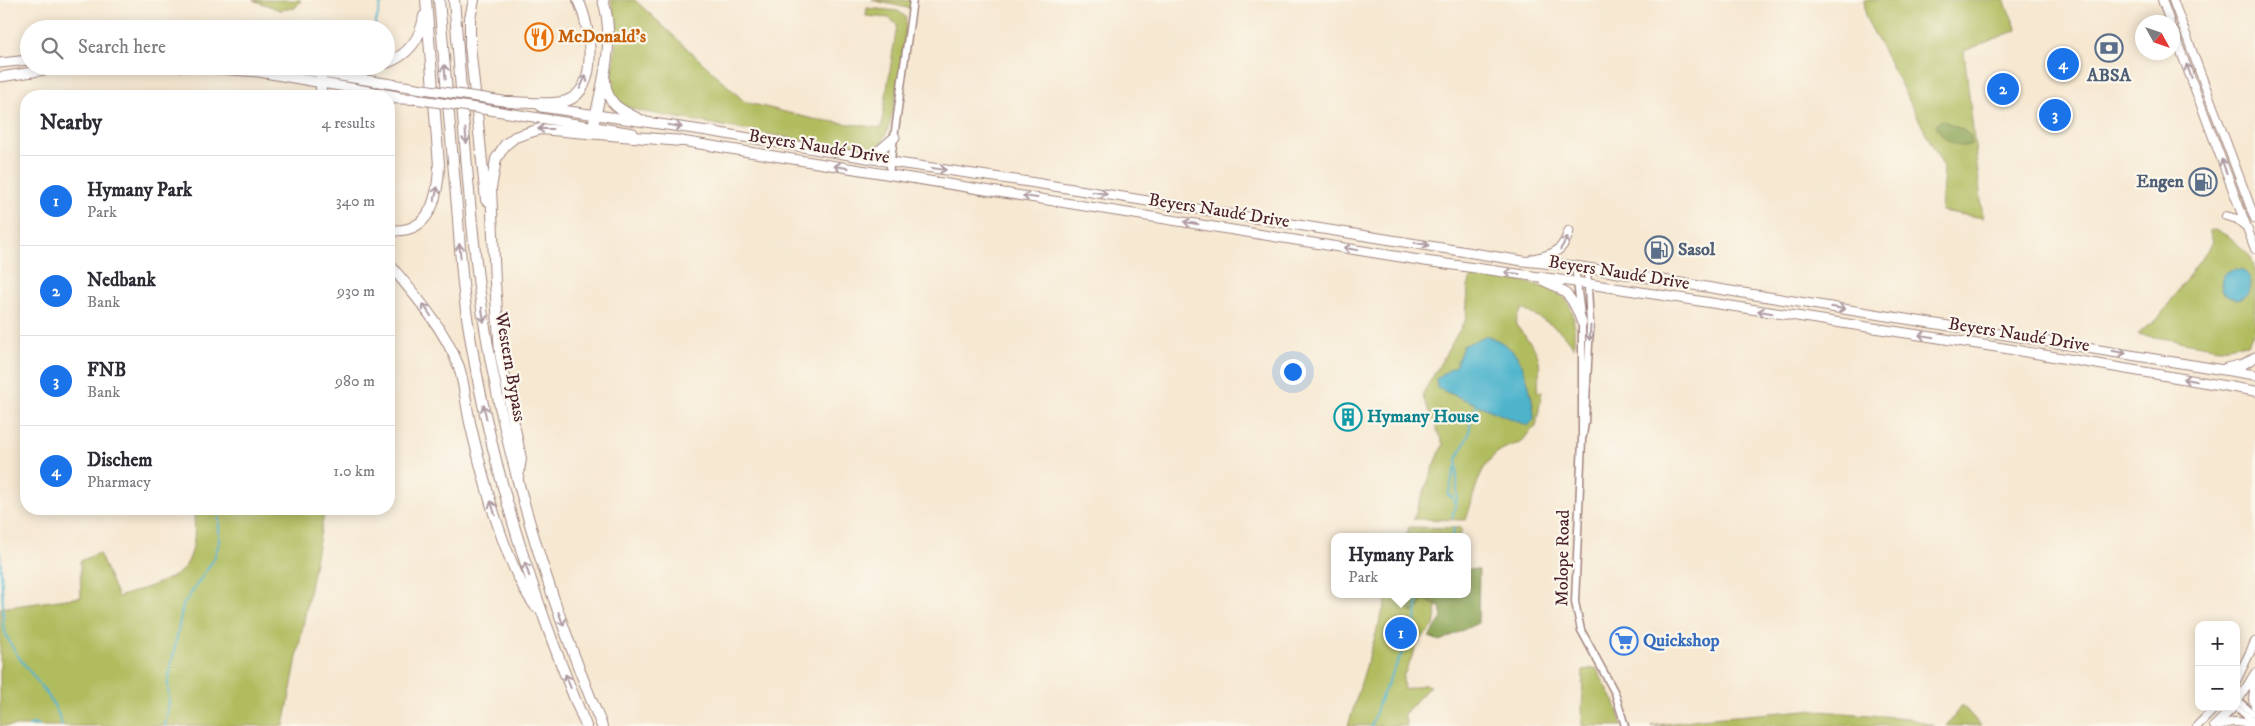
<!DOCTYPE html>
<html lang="en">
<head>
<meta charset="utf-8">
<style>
	body { margin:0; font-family:"IM FELL DW Pica",serif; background:#f7f7f7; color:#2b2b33 }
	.controls { position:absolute; right:15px; bottom:15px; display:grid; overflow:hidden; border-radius:10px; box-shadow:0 2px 12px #0003 }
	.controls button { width:45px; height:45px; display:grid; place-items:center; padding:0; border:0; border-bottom:1px solid #e1e1e2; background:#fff; color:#2b2b33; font:25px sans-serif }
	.compass { position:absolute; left:2135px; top:15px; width:45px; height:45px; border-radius:50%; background:#fff; box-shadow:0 2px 12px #0003; rotate:130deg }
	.you { position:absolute; left:1292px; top:371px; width:18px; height:18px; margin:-12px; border:4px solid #fff; border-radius:50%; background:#1a73e8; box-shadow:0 0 0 8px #1a73e833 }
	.badge { display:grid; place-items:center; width:32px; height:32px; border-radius:50%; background:#1a73e8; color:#fff; font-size:16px; font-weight:700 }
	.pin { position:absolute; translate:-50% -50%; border:2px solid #fff; box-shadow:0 1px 5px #0006 }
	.popup { position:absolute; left:1331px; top:533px; width:140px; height:65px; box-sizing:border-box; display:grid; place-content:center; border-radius:10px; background:#fff; filter:drop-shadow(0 1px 4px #0005); font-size:16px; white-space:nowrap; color:#7c7c81 }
	.popup b { font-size:19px; color:#2b2b33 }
	.popup::after { content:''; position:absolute; left:50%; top:100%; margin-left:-10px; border:10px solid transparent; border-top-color:#fff }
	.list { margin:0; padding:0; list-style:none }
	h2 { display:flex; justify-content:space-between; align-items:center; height:65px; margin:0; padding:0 20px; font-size:21px }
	h2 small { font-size:16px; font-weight:400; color:#7c7c81 }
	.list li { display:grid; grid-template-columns:32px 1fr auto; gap:15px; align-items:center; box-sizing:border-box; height:90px; padding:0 20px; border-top:1px solid #e1e1e2 }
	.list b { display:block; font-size:19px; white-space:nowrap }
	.list p { margin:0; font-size:16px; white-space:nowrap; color:#7c7c81 }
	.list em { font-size:16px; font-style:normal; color:#7c7c81 }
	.icon { flex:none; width:28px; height:28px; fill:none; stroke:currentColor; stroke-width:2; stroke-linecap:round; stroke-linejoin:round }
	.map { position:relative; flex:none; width:2255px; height:726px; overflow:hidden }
	.search { position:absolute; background:#fff; box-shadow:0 2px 12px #0003; left:20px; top:20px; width:375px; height:55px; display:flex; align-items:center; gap:12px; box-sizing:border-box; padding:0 18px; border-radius:28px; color:#7c7c81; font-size:19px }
	.panel { position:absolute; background:#fff; box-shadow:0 2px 12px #0003; left:20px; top:90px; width:375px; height:425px; border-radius:20px }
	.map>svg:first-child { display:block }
	.green { fill:#b1bc5e; stroke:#7e6e44 }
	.forest { fill:#8ca455; stroke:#6b6240 }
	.water { fill:#4eb4cc; stroke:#4c6a7c }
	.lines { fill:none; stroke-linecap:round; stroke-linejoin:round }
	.stream { stroke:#4eb4cc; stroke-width:2 }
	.tertiary-casing { stroke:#a0847e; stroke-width:9 }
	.secondary-casing { stroke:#a0847e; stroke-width:10 }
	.primary-casing { stroke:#a0847e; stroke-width:11 }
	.motorway-casing { stroke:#a0847e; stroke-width:12 }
	.tertiary { stroke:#fff; stroke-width:6 }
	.secondary { stroke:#fff; stroke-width:8 }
	.primary { stroke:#fff; stroke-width:9 }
	.motorway { stroke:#fff; stroke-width:10 }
	.primary-bridge-casing { stroke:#a0847e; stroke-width:11; stroke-linecap:butt }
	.primary-bridge { stroke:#fff; stroke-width:9 }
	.oneway { stroke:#ae9aa0 }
	.labels { text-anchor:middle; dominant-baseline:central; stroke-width:4.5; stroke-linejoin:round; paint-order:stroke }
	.food-label { font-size:18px; font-weight:bold; fill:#c56008; stroke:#fbf7ec; text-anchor:start }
	.service-label { font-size:18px; font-weight:bold; fill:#4e5e75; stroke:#fbf7ec }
	.street-label { font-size:18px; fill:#4a1f2b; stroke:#fbf7ec }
	.culture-label { font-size:18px; font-weight:bold; fill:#0d838f; stroke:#fbf7ec; text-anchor:start }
	.shop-label { font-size:18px; font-weight:bold; fill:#366cbe; stroke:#fbf7ec; text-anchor:start }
</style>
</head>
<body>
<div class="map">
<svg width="2255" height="726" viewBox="0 0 2255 726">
	<rect width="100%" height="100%" fill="#fbf7ec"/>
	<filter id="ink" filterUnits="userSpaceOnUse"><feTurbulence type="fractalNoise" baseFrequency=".02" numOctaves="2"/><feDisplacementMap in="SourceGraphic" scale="10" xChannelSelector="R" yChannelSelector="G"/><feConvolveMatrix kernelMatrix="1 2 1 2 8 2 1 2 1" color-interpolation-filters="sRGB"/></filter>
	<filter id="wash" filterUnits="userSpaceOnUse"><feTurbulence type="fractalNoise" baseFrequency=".0096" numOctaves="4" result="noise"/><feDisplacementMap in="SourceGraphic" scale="20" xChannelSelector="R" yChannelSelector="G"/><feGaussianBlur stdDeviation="1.12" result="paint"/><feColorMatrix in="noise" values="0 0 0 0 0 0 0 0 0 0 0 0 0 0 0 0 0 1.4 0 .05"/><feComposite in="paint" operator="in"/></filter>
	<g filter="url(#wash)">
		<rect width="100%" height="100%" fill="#f6e8d1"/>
		<!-- green -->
		<path class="green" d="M253 0H301L295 8 280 10Z
			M611 0H635L745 102 813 119 881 128 897 25 889 18 866 16 867 8 898 11 906 17V26C903 49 894 136 878 147 874 150 867 150 862 151L640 111 621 105 611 91 617 28Z
			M872 0H913L912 9Z
			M1864 0H2004L2017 30 1964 51 1983 218 1941 211 1944 168 1866 18Z
			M2215 229 2231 238 2250 256 2255 269V329L2247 344 2219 348 2137 334 2157 320 2213 242 2209 231Z
			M1472 274C1496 278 1555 282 1568 302 1576 315 1574 333 1574 348 1563 328 1541 319 1522 309L1517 317 1516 325C1539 354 1543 353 1537 391L1542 392 1536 427 1530 431 1521 443C1479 451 1478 485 1466 520L1413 519 1443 444 1422 395 1466 319 1468 287Z
			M193 509H325L284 726H0V608L81 597 80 561 99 553 118 597C133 592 169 581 180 572 196 559 196 526 193 509Z
			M1409 527 1462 528 1460 537H1406Z
			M1388 594H1439L1434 626 1419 641 1403 677 1404 690 1426 684 1430 686 1404 714 1407 726H1348Z
			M1596 668 1615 703 1622 726H1582L1583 670Z
			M1962 705 1981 726H1946Z
			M1806 710 1908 718 1934 726H1652L1700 719Z"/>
		<!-- forest -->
		<path class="forest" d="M1942 120 1963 130 1971 136V144C1956 151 1942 138 1936 125Z
			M1467 569 1479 570 1478 623 1440 641 1429 637 1442 618 1440 607 1423 599 1420 607 1413 613 1405 606 1409 594H1467Z"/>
		<!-- water -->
		<path class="water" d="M2221 284a15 15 0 1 1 30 0a15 15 0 1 1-30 0Z
			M1485 336C1497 338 1509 346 1517 356 1526 368 1535 406 1534 420L1528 426 1437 388 1436 379 1456 365 1463 346Z"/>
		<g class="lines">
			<!-- stream -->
			<path class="stream" d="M374 29 382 0
				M354 75 359 66
				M341 96 345 90
				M1454 502 1452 497 1448 495 1455 468
				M1452 518 1457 498V459L1469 434 1471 418 1477 405
				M1452 537 1454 528
				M0 553 3 606
				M3 609C3 616 2 626 5 632 18 667 54 690 62 726
				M29 726 33 724 40 726
				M165 726 169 704 168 682 183 605 214 559 219 543V509
				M1371 726 1380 700 1414 627 1419 594"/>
		</g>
	</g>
	<g filter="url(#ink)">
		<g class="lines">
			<!-- tertiary casing -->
			<g class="tertiary-casing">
				<path id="tertiary" d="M889 174 913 0
					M1575 266 1582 323V440L1575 602 1581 630 1615 693 1625 726
					M1583 436 1585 422 1590 325 1587 268
					M2236 699 2255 715
					M2236 707 2255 723"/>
			</g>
			<!-- secondary casing -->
			<g class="secondary-casing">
				<path id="secondary" d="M2162 0 2170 22
					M2173 0 2255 219
					M2172 28 2255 249
					M2226 216 2237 219 2244 225
					M2236 681 2255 642
					M2255 681 2253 699 2255 706
					M2236 704 2255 673
					M2197 726 2216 707
					M2214 726 2234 707
					M2220 726C2231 720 2242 721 2253 726"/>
			</g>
			<!-- primary casing -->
			<g class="primary-casing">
				<path id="primary" d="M0 63 29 60
					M177 66 259 72 397 96
					M277 66 423 89
					M0 77 52 69 111 66
					M484 98 516 103
					M541 107 708 131 891 162 1029 182 1523 261 1575 266 2255 375
					M483 109 633 133
					M675 140 1425 261 1589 284 2003 348 2255 391
					M866 157 881 149 895 137
					M1533 259C1553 255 1563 252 1569 231
					M1544 281C1568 291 1573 298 1582 323
					M2226 368 2244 364 2255 357"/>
			</g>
			<!-- motorway casing -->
			<g class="motorway-casing">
				<path id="motorway" d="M439 0C446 73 451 146 458 219 460 251 462 284 467 317 488 457 531 595 586 726
					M454 0C463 105 468 212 483 316 505 458 547 594 602 726
					M474 0 470 18V45L486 200
					M386 63C407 56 421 39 424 16
					M362 66H372
					M321 73V96
					M605 80C606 105 622 111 643 121
					M389 98 414 99
					M509 102C527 102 549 106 566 101 601 90 590 24 578 0
					M593 126C602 85 616 41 603 0
					M389 230C431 235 438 197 439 165L426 0
					M389 264C416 296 444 328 459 367 465 386 466 407 471 427 483 478 505 566 536 607
					M518 477 521 459 500 353 495 283 491 188 496 159 505 145 515 137 540 129 681 141"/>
			</g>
			<!-- tertiary -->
			<use href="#tertiary" class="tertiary"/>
			<!-- secondary -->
			<use href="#secondary" class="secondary"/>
			<!-- primary -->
			<use href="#primary" class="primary"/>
			<!-- motorway -->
			<use href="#motorway" class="motorway"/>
			<!-- primary-bridge casing -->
			<g class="primary-bridge-casing">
				<path id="primary-bridge" d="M423 89 484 98
					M414 99 483 109"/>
			</g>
			<!-- primary-bridge -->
			<use href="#primary-bridge" class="primary-bridge"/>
		</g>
		<!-- one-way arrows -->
		<defs><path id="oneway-shaft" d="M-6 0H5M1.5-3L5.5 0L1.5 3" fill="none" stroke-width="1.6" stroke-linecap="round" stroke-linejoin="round" transform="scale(1.25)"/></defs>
		<g class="oneway">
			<use href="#oneway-shaft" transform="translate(2189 71) rotate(-111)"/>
			<use href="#oneway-shaft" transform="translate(445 72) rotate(-94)"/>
			<use href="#oneway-shaft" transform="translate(583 82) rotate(-64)"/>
			<use href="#oneway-shaft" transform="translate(675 126) rotate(9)"/>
			<use href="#oneway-shaft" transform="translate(545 129) rotate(-180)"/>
			<use href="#oneway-shaft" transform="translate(466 136) rotate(85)"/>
			<use href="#oneway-shaft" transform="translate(2224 166) rotate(-110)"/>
			<use href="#oneway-shaft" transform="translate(841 167) rotate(-171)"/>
			<use href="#oneway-shaft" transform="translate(939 169) rotate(8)"/>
			<use href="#oneway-shaft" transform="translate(1100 193) rotate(9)"/>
			<use href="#oneway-shaft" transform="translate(436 194) rotate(-77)"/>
			<use href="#oneway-shaft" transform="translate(1030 197) rotate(-172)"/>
			<use href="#oneway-shaft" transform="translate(1191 223) rotate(-171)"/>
			<use href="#oneway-shaft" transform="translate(1564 243) rotate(-61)"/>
			<use href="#oneway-shaft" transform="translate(1422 244) rotate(9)"/>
			<use href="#oneway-shaft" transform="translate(1351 249) rotate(-171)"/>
			<use href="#oneway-shaft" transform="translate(460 251) rotate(-95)"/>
			<use href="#oneway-shaft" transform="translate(1512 273) rotate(-172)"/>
			<use href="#oneway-shaft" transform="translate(1838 308) rotate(9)"/>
			<use href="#oneway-shaft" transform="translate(427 310) rotate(-124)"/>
			<use href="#oneway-shaft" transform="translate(1765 312) rotate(-171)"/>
			<use href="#oneway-shaft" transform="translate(483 315) rotate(81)"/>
			<use href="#oneway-shaft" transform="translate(1590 333) rotate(94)"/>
			<use href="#oneway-shaft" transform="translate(1926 336) rotate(-171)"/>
			<use href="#oneway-shaft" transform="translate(2119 352) rotate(9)"/>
			<use href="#oneway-shaft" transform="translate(2190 380) rotate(-170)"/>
			<use href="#oneway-shaft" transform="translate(485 412) rotate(-102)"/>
			<use href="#oneway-shaft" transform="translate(493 508) rotate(-107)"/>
			<use href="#oneway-shaft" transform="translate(527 569) rotate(-108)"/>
			<use href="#oneway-shaft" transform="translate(561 619) rotate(70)"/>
			<use href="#oneway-shaft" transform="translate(568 681) rotate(-111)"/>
		</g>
	</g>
	<!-- icons -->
	<defs>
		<g id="restaurant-ring" transform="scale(1.4375)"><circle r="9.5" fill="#fbf7ec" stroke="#e8710a" stroke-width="1.5"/><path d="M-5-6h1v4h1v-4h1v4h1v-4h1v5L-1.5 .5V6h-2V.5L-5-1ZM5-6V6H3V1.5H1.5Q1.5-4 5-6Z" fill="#e8710a"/></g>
		<g id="bank-ring" transform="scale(1.4375)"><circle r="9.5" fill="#fbf7ec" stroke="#5c6f8a" stroke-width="1.5"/><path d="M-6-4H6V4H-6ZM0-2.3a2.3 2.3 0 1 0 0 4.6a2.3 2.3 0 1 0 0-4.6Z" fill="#5c6f8a"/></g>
		<g id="fuel-ring" transform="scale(1.4375)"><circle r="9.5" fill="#fbf7ec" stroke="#5c6f8a" stroke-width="1.5"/><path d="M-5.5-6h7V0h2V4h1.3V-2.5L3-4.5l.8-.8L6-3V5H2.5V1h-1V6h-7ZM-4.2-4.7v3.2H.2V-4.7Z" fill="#5c6f8a"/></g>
		<g id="building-ring" transform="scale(1.4375)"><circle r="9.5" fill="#fbf7ec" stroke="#0f9aa8" stroke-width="1.5"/><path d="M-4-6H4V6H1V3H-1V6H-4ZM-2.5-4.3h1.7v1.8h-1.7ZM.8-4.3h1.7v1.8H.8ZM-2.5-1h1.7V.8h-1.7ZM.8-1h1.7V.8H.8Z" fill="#0f9aa8"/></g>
		<g id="supermarket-ring" transform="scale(1.4375)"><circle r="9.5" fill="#fbf7ec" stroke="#3f7fe0" stroke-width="1.5"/><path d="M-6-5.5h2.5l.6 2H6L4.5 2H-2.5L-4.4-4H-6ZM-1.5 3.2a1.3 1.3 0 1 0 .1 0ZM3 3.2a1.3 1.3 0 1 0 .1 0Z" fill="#3f7fe0"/></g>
	</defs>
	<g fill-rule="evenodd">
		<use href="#restaurant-ring" x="539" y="37"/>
		<use href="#bank-ring" x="2109" y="48"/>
		<use href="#fuel-ring" x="2203" y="182"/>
		<use href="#fuel-ring" x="1659" y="250"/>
		<use href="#building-ring" x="1348" y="417"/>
		<use href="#supermarket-ring" x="1624" y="641"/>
	</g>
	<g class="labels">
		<!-- food labels -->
		<g class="food-label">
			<text x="558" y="37">McDonald's</text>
		</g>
		<!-- service labels -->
		<g class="service-label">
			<text x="2109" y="76">ABSA</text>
			<text x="2184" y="182" text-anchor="end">Engen</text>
			<text x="1678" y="250" text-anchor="start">Sasol</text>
		</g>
		<!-- street labels -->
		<g class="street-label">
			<text transform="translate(819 147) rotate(9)">Beyers Naudé Drive</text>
			<text transform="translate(1219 211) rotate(9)">Beyers Naudé Drive</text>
			<text transform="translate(1619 273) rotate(9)">Beyers Naudé Drive</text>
			<text transform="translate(2019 335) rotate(9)">Beyers Naudé Drive</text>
			<text transform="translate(510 367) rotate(80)">Western Bypass</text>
			<text transform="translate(1563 558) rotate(-89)">Molope Road</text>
		</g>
		<!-- culture labels -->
		<g class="culture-label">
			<text x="1367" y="417">Hymany House</text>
		</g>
		<!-- shop labels -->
		<g class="shop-label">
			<text x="1643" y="641">Quickshop</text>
		</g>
	</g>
</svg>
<div class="controls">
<button>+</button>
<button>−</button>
</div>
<svg class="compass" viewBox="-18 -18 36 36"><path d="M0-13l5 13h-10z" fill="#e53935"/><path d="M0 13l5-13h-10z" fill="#7c7c81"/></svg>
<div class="you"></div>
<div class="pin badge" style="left:1401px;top:633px">1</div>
<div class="popup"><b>Hymany Park</b>Park</div>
<div class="pin badge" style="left:2003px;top:89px">2</div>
<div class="pin badge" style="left:2055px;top:115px">3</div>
<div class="pin badge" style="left:2063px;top:64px">4</div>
<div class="search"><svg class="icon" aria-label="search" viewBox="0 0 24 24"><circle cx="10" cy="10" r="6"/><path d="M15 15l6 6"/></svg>Search here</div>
<section class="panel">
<h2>Nearby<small>4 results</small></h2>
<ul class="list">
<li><span class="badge">1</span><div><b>Hymany Park</b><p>Park</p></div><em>340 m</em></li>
<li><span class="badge">2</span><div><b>Nedbank</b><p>Bank</p></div><em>930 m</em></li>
<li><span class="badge">3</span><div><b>FNB</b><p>Bank</p></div><em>980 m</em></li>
<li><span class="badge">4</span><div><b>Dischem</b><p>Pharmacy</p></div><em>1.0 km</em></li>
</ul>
</section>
</div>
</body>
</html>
